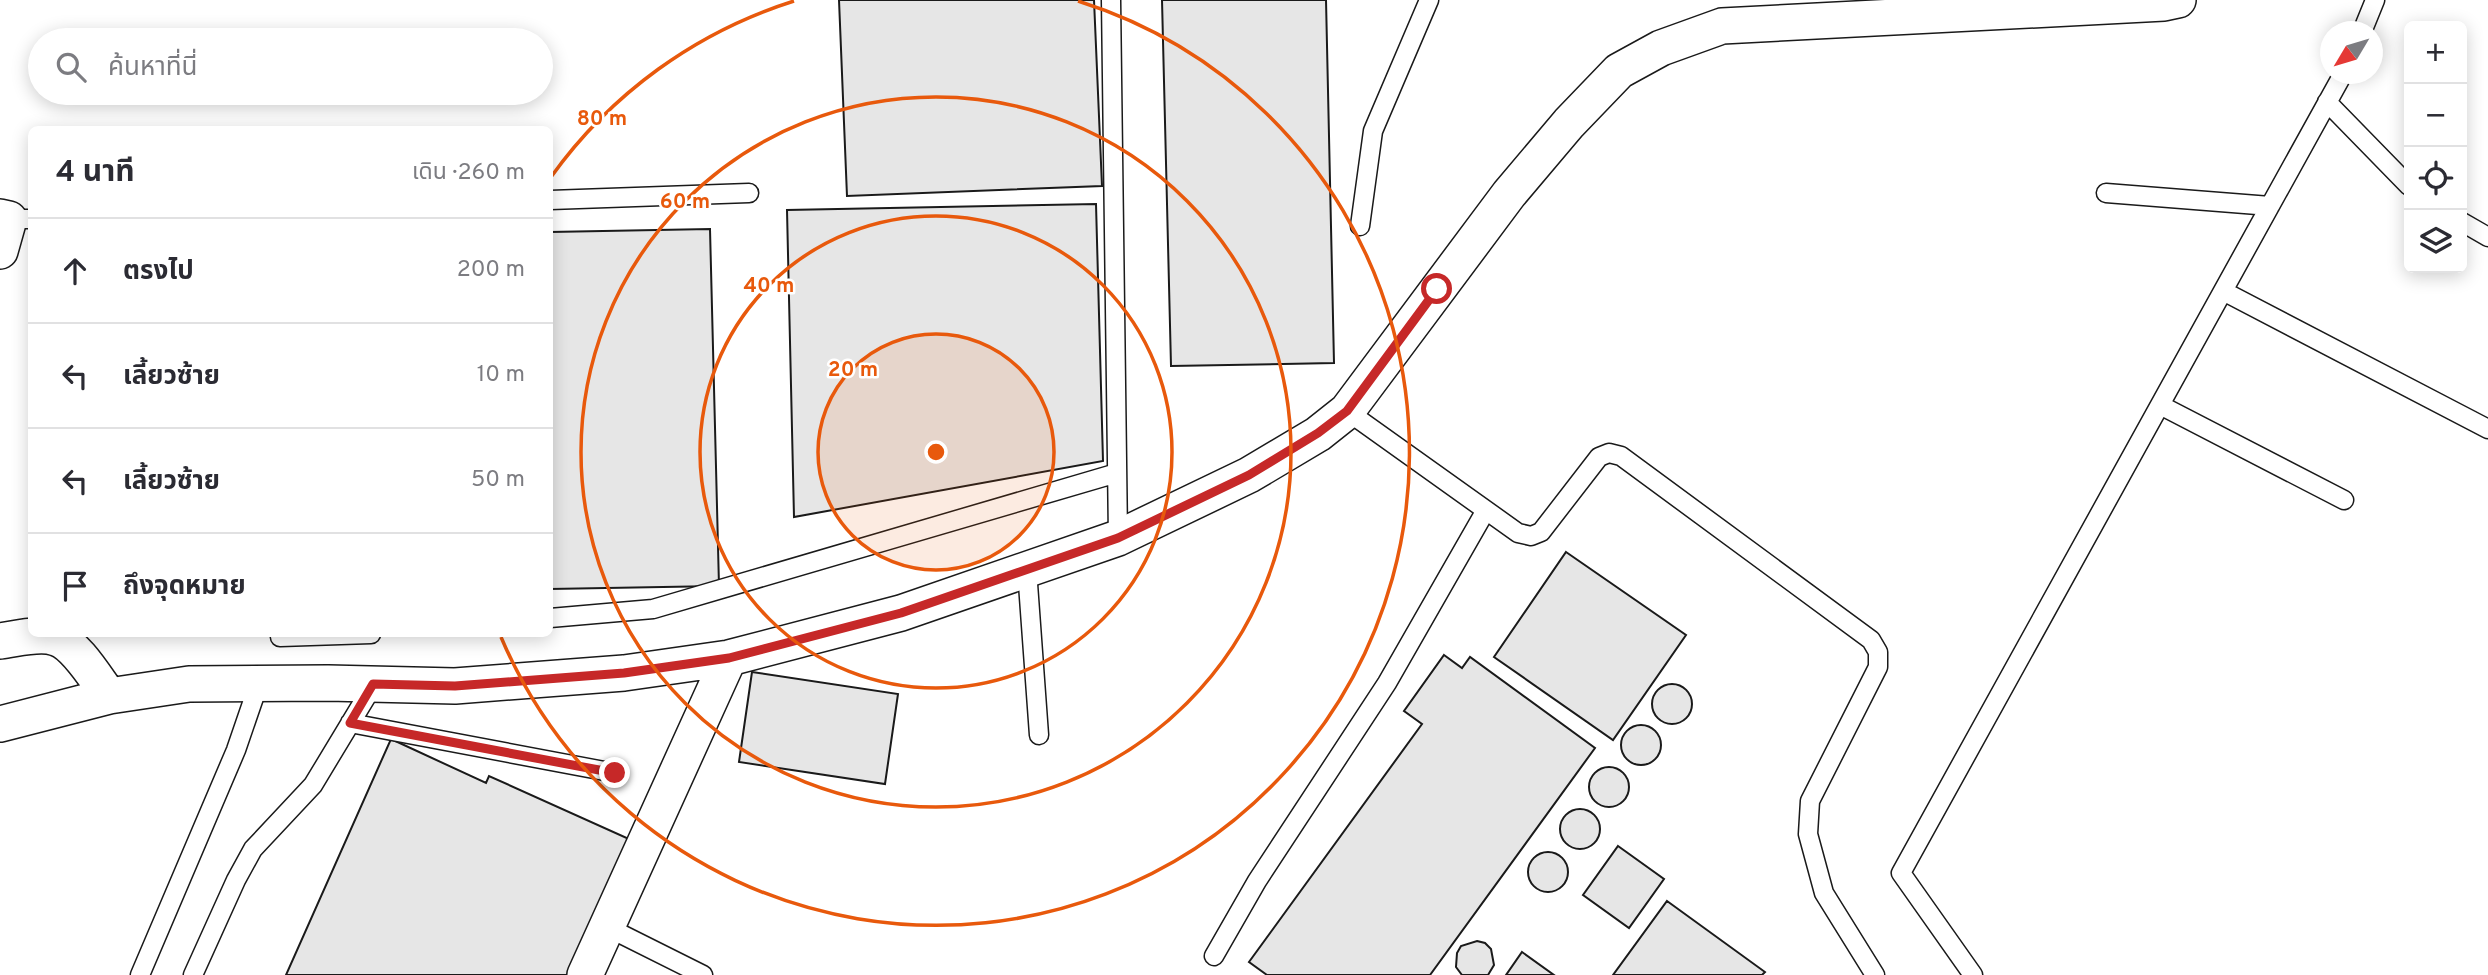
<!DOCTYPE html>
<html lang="th">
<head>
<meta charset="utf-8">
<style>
	body { margin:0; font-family:Overpass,"Noto Sans Thai",sans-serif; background:#f2f2f3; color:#2b2b33 }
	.controls { position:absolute; right:21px; top:21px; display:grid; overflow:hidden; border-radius:10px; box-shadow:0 4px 18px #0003 }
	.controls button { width:63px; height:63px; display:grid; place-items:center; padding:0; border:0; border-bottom:2px solid #e1e1e2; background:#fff; color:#2b2b33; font:35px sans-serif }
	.compass { position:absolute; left:2320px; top:21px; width:63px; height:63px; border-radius:50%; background:#fff; box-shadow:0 4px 18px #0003; rotate:232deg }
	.stop { position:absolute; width:21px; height:21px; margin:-16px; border:5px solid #c62828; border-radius:50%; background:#fff }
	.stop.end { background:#c62828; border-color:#fff; box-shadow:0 2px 7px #0008 }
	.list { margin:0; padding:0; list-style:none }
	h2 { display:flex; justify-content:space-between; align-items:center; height:91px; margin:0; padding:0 28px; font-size:30px }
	h2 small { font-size:23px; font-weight:400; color:#7c7c81 }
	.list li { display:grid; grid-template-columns:46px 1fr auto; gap:21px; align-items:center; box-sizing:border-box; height:105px; padding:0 28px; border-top:2px solid #e1e1e2 }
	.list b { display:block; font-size:26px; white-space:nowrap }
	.list em { font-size:23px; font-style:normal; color:#7c7c81 }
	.icon { flex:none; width:38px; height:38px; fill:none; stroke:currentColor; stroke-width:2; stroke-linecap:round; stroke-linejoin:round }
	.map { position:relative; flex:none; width:2488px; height:975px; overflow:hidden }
	.search { position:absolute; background:#fff; box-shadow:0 4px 18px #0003; left:28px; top:28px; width:525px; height:77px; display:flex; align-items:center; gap:18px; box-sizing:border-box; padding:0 24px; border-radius:38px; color:#7c7c81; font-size:26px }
	.panel { position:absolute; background:#fff; box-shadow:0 4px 18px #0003; left:28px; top:126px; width:525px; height:511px; border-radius:10px }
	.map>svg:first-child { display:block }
	.building { fill:#e6e6e6; stroke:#1a1a1a; stroke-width:2 }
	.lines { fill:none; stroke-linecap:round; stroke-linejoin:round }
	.service-casing { stroke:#1a1a1a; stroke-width:21 }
	.minor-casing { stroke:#1a1a1a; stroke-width:38 }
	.service { stroke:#fff; stroke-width:18 }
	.minor { stroke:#fff; stroke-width:35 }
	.route { stroke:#c62828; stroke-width:9 }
	.ring { fill:none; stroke:#e8590c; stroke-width:3.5 }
	.centre { fill:#e8590c; stroke:#fff; stroke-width:3.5 }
	.ring-label { font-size:21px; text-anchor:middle; font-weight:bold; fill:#e8590c; stroke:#fff; stroke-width:5; stroke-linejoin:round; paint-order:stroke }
</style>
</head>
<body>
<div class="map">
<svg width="2488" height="975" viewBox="0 0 2488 975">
	<rect width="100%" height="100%" fill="#fff"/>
	<!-- building -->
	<path class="building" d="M839 0H1094L1102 186 847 196Z
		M1162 0H1326L1334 363 1171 366Z
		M1096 204 1103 461 794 517 787 210Z
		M710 229 719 586 550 589V232Z
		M1566 552 1686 635 1613 740 1494 657Z
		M1444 655 1462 668 1470 657 1595 748 1430 975H1267L1249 962 1422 724 1404 711Z
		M752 672 898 694 885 784 739 762Z
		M1652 704a20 20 0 1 1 40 0a20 20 0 1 1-40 0Z
		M1621 745a20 20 0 1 1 40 0a20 20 0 1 1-40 0Z
		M391 739 486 783 489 776 629 839 569 975H286Z
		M1589 787a20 20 0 1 1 40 0a20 20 0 1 1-40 0Z
		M1560 829a20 20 0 1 1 40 0a20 20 0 1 1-40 0Z
		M1618 846 1664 879 1629 928 1583 895Z
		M1528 872a20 20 0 1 1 40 0a20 20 0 1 1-40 0Z
		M1667 901 1765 972 1762 975H1613Z
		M1477 941 1485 943 1491 949 1494 965 1488 975H1462L1456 967 1457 953 1461 946Z
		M1522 952 1554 975H1506Z"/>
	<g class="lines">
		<!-- service casing -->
		<g class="service-casing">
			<path id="service" d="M1111 0 1118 538
				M2362 32 2375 0
				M2327 102 2409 186
				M2106 193 2270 206
				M550 200 749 193
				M9 219H32
				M2462 222 2488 237
				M1360 226 1373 131 1429 0
				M2223 291 2488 429
				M2160 405 2344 500
				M1347 411 1518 533 1531 536 1541 532 1599 457 1609 453 1621 456 1871 640 1878 652V667L1810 801 1808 834 1824 893 1875 975
				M1027 570 1039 735
				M550 618 653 609 1117 473
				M280 637 371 634
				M350 723 615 773
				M607 927 703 975
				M1214 956 1257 881 1387 683 1486 510
				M140 975 236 750 259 683
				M193 975 236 880 253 849 313 785 374 684
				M1973 975 1901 873 2343 74"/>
		</g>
		<!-- minor casing -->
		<g class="minor-casing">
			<path id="minor" d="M0 217 9 219 0 251
				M0 641C17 639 40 632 56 638 76 644 97 680 109 696
				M0 724 109 696 189 684 328 683 455 686 624 673 729 658 901 613 1118 538 1249 475 1318 434 1347 411 1509 194 1569 123 1619 71 1661 48 1722 26 2164 3 2178 0
				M585 975 729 658"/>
		</g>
		<!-- service -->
		<use href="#service" class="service"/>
		<!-- minor -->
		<use href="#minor" class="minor"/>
	</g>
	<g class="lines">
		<!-- route -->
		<path class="route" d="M615 773 350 723 373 684 455 686 624 673 729 658 901 613 1118 538 1249 475 1318 433 1347 411 1437 289"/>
	</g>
	<!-- distance rings -->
	<circle cx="936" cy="452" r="118" fill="#e8590c" fill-opacity=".12"/>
	<g class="ring">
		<circle cx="936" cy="452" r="118"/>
		<circle cx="936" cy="452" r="236"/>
		<circle cx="936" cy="452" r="355"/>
		<path d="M551 177A473 473 0 0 1 794 1M1078 1A473 473 0 1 1 501 637"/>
	</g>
	<circle cx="936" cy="452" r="10" class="centre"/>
	<g class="ring-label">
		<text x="602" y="125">80 m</text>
		<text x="685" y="208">60 m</text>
		<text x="769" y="292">40 m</text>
		<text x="853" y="376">20 m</text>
	</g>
</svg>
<div class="controls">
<button>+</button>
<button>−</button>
<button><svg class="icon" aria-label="locate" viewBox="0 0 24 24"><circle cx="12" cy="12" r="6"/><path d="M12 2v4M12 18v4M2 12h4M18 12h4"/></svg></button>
<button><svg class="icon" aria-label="layers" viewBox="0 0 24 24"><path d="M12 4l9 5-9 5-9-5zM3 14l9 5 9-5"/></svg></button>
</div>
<svg class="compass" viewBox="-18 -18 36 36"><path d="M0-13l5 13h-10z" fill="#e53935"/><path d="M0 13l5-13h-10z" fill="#7c7c81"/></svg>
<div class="stop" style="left:1437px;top:289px"></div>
<div class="stop end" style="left:615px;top:773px"></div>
<div class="search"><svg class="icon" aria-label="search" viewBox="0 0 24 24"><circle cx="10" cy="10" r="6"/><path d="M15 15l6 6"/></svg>ค้นหาที่นี่</div>
<section class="panel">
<h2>4 นาที<small>เดิน · 260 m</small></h2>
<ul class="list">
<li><svg class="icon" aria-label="ahead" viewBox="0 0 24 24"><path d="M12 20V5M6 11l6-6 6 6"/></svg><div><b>ตรงไป</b></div><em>200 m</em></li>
<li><svg class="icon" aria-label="left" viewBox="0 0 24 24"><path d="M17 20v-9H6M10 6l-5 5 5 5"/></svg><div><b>เลี้ยวซ้าย</b></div><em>10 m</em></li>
<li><svg class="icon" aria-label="left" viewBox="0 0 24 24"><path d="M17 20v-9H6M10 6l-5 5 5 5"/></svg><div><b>เลี้ยวซ้าย</b></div><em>50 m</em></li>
<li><svg class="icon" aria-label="arrive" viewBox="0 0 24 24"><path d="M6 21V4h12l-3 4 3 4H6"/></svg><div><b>ถึงจุดหมาย</b></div></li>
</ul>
</section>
</div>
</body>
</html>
